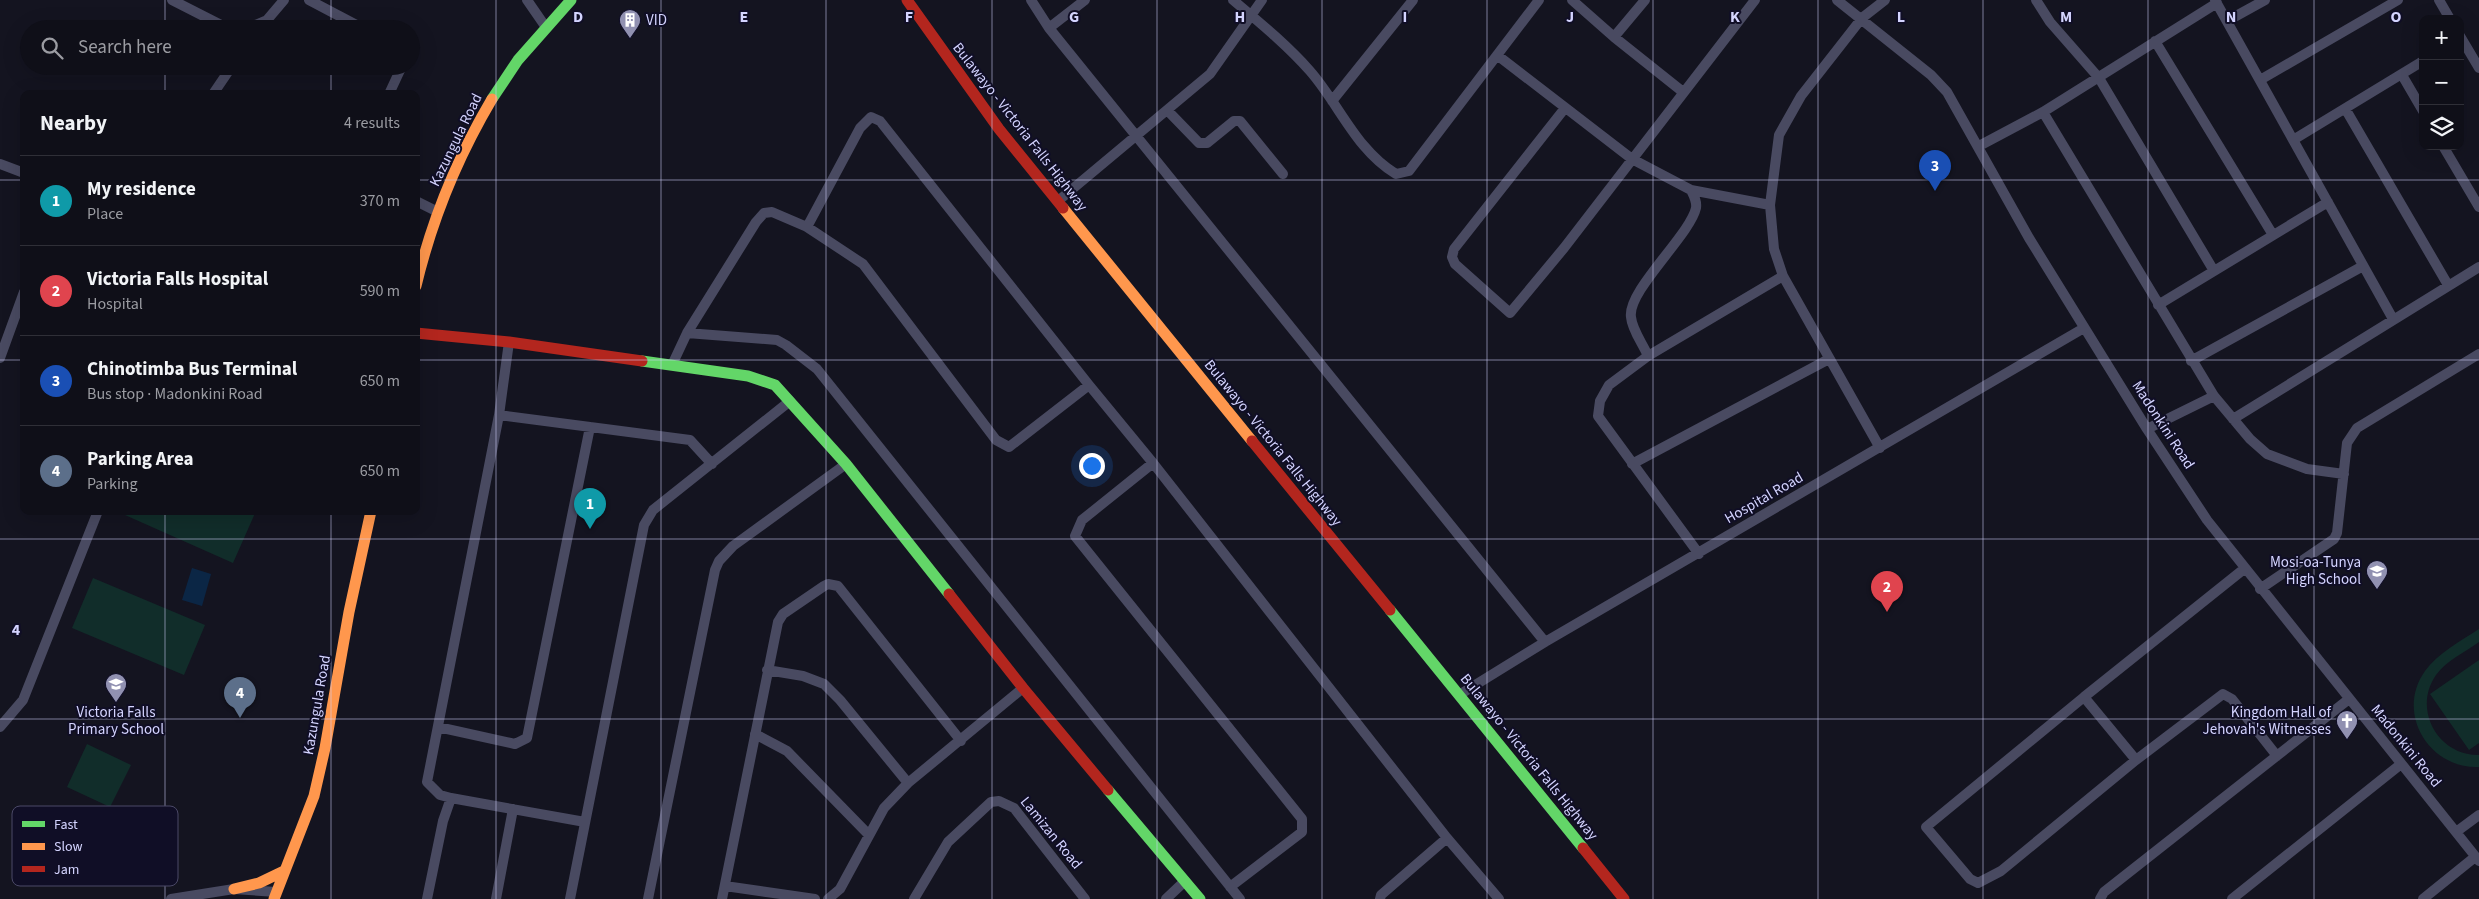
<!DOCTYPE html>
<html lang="en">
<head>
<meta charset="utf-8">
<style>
	body { margin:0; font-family:"Source Sans 3",sans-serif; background:#181821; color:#f1f3f6 }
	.controls { position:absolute; right:15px; top:15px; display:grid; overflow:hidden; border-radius:10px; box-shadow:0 5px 20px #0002 }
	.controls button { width:45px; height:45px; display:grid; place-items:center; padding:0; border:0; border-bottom:1px solid #2f2f37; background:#0f0f18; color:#f1f3f6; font:25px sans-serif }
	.you { position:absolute; left:1091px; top:465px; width:18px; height:18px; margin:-12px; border:4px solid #fff; border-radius:50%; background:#1a73e8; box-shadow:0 0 0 8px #1a73e833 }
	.badge { display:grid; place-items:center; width:32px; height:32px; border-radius:50%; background:#db2777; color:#fff; font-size:16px; font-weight:700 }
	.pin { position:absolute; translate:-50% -41px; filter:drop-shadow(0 1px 2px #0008) }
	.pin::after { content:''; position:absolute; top:26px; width:18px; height:15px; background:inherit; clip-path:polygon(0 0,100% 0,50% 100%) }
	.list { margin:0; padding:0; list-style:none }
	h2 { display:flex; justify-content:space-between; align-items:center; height:65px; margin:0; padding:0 20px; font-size:21px }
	h2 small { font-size:16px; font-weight:400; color:#9b9ca2 }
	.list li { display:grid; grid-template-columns:32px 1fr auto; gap:15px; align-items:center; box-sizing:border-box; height:90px; padding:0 20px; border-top:1px solid #2f2f37 }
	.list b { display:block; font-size:19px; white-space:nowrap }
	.list p { margin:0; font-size:16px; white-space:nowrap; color:#9b9ca2 }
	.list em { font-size:16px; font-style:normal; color:#9b9ca2 }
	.icon { flex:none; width:28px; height:28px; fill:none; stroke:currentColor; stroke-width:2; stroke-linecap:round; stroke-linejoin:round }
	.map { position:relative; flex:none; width:2479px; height:899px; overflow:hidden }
	.search { position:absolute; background:#0f0f18; box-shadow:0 5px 20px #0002; left:20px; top:20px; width:400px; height:55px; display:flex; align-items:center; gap:12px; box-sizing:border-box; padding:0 18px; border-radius:28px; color:#9b9ca2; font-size:19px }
	.panel { position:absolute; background:#0f0f18; box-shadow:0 5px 20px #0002; left:20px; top:90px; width:400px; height:425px; border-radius:10px }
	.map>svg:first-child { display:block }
	.green { fill:#112d2a }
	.water { fill:#0b2645 }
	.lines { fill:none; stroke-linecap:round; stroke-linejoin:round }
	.street { stroke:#494a61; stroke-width:10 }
	.fast { stroke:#63d668; stroke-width:11 }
	.slow { stroke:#ff974d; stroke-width:11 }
	.jam { stroke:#b3261e; stroke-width:11 }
	.grid { fill:none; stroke:#d4d4ff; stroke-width:1; stroke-opacity:0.55 }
	.labels { text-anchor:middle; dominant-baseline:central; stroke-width:4; stroke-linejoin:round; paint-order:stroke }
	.poi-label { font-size:15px; fill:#d4d4ff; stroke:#100e26; text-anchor:end }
	.street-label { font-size:15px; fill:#d4d4ff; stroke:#100e26 }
	.key { fill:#100e26; stroke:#4b4967; stroke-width:1 }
	.key-label { font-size:14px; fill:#d4d4ff }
	.grid-label { font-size:16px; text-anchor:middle; font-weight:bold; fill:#d4d4ff; stroke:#100e26; stroke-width:4; stroke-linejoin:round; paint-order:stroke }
</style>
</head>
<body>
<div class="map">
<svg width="2479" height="899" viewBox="0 0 2479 899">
	<rect width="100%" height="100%" fill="#141420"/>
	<!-- green -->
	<path class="green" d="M116 511H256L233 563Z
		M93 578 205 625 184 675 72 628Z
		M2479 629V642C2465 652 2446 661 2436 675 2412 709 2438 756 2479 755V767C2429 769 2395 713 2425 671 2438 653 2461 641 2479 629Z
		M2479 660V743L2469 750 2430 694Z
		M87 744 131 765 110 807 67 787Z"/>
	<!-- water -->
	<path class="water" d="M192 568 211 574 202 606 182 600Z"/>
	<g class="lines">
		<!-- street -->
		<path class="street" d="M172 0 223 26 235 29
			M309 0 364 29
			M527 0 545 26
			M1031 0 1049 28 1545 642
			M1233 0C1259 22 1287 45 1310 71 1339 104 1356 150 1396 174L1409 171 1539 0
			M1572 0 1614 37 1683 92
			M1837 0 1931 75 1947 92 2029 238 2147 429 2207 520 2479 861
			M2036 0 2050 22 2099 78 2214 271
			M2215 0 2393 319
			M2439 0 2450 19
			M2227 21 2265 0
			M1049 28 1085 0
			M246 29 267 20 284 0
			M2460 36 2479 68
			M1614 37 1645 0
			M2155 41 2273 235
			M1497 55 1632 159 1691 190 1770 205
			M2402 75 2423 111
			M2260 80 2398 0
			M213 94 232 66
			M389 94 402 66
			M1332 101 1413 0
			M1565 108 1454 249 1452 257 1455 264 1510 313 1564 248 1755 0
			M2346 110 2448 285
			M1168 111 1199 143H1207L1234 121H1240L1283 174
			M2043 112 2214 396 2250 439 2267 454 2307 469 2344 474
			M2293 140 2423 61
			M1979 146 2043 112 2217 3
			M2443 146 2479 207
			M0 164 24 173
			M416 201 438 212
			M1058 201 1210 74 1262 0
			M807 227 860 128 871 117 880 121 1089 385 1153 463 1447 838 1499 899
			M2158 305 2328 202
			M687 333 777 340 786 345 817 369 1240 899
			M509 342 499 415 427 782 440 795 451 798 585 822
			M1648 356C1643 344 1632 330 1631 317 1627 291 1690 235 1696 208 1697 201 1694 196 1691 190
			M0 358 24 292
			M2191 361 2363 266
			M672 365 687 333 756 222 764 213 772 212 807 227 863 264 996 440 1009 447 1089 385
			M499 415 690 440 712 464
			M2233 419 2479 267
			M2147 429 2214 396
			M1880 448 1783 276 1774 249 1770 205 1779 135 1801 96 1862 18 1885 0
			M1153 463 1082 520 1075 536 1302 819V832L1230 887
			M1632 464 1829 359
			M1699 554 1598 416 1600 401 1609 385 1648 356 1783 276
			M2244 569 2084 697 2136 760 2223 694 2232 699 2277 756
			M2260 589 2334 539 2337 533 2347 443 2357 428 2479 354
			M767 670 803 676 824 684 840 700 908 783
			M1459 695 1545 642 2084 328
			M2084 697 1926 827 1970 879 1978 883 2001 871 2136 760
			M0 727 23 700 98 511
			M438 727 515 744 527 738 590 427
			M755 734 787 751 869 835
			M2456 832 2479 815
			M725 886 815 899
			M171 899 234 889 276 892
			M427 899 443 821 451 798
			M496 899 513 809
			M570 899 644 525 653 510 790 401
			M648 899 715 570 719 561 733 546 846 464
			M722 899 778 622 783 614 824 586 828 584 838 586 961 741
			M828 899 840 889 884 808 908 783 1023 688
			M914 899 948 842 991 802 999 801 1014 808 1085 899
			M1166 899 1185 881
			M1380 899 1381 895 1447 838
			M2100 899 2104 892 2349 699
			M2232 899 2401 764
			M2423 899 2475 857"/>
		<!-- fast -->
		<path class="fast" d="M492 99 518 60 571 0
			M642 361 748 376 775 385 846 464 949 594
			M1390 610 1583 848
			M1108 790 1200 899"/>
		<!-- slow -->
		<path class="slow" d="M1063 208 1252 441
			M416 286C432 219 457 158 492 99
			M234 889 259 883 284 871
			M274 899 314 796 325 748 349 612 371 511"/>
		<!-- jam -->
		<path class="jam" d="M907 0 999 129 1063 208
			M416 333 509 342 642 361
			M1252 441 1390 610
			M949 594 1023 688 1108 790
			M1583 848 1624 899"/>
	</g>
	<!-- grid -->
	<path class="grid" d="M165 0V29M331 0V29M496 0V899M661 0V899M826 0V899M992 0V899M1157 0V899M1322 0V899M1487 0V899M1653 0V899M1818 0V899M1983 0V899M2148 0V899M2314 0V899M165 66V94M331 66V94M0 180H24M416 180H2479M0 360H24M416 360H2479M165 511V899M331 511V899M0 539H2479M0 719H2479"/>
	<!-- icons -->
	<defs>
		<g id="building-pin" transform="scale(1.125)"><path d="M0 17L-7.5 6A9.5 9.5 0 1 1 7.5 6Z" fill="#9191b1" stroke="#100e26"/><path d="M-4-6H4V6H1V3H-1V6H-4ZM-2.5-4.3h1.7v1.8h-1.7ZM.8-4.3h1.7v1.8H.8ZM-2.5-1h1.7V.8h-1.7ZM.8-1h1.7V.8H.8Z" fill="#fff"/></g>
		<g id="school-pin" transform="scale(1.125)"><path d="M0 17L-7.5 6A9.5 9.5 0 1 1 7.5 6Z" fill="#9191b1" stroke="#100e26"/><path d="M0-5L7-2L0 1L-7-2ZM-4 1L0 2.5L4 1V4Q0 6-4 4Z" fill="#fff"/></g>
		<g id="church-pin" transform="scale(1.125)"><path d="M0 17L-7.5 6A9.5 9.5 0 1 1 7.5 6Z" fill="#9191b1" stroke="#100e26"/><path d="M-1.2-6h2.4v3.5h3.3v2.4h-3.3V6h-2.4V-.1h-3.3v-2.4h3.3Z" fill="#fff"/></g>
	</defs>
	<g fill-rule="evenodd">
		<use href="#building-pin" x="630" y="20"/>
		<use href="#school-pin" x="2377" y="571"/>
		<use href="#school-pin" x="116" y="684"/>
		<use href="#church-pin" x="2347" y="721"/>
	</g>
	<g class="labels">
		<!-- poi labels -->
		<g class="poi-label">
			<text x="646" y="20" text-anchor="start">VID</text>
			<text x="2361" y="562">Mosi-oa-Tunya<tspan x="2361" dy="17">High School</tspan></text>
			<text x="116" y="712" text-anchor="middle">Victoria Falls<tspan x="116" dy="17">Primary School</tspan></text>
			<text x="2331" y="712">Kingdom Hall of<tspan x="2331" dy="17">Jehovah's Witnesses</tspan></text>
		</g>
		<!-- street labels -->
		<g class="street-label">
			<text transform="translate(1020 127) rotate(52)">Bulawayo - Victoria Falls Highway</text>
			<text transform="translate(456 140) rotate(-64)">Kazungula Road</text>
			<text transform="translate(2163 425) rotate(57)">Madonkini Road</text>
			<text transform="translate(1273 443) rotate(51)">Bulawayo - Victoria Falls Highway</text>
			<text transform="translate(1764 498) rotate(-30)">Hospital Road</text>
			<text transform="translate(317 705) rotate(-80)">Kazungula Road</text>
			<text transform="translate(2406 746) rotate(51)">Madonkini Road</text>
			<text transform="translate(1529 757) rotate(51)">Bulawayo - Victoria Falls Highway</text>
			<text transform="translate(1051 833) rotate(51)">Lamizan Road</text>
		</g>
	</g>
	<!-- legend -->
	<rect x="12" y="806" width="166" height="80" rx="8" class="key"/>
	<rect x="22" y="821" width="23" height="6" fill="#63d668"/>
	<rect x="22" y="843" width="23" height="7" fill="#ff974d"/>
	<rect x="22" y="866" width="23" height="6" fill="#b3261e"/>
	<g class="key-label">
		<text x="54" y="829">Fast</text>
		<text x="54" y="851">Slow</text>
		<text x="54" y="874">Jam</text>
	</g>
	<g class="grid-label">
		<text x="578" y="22">D</text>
		<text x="744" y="22">E</text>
		<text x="909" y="22">F</text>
		<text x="1074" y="22">G</text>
		<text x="1240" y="22">H</text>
		<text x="1405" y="22">I</text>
		<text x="1570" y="22">J</text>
		<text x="1735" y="22">K</text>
		<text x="1901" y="22">L</text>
		<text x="2066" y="22">M</text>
		<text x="2231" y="22">N</text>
		<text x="2396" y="22">O</text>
		<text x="16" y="635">4</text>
	</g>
</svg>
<div class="controls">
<button>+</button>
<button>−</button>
<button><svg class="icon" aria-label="layers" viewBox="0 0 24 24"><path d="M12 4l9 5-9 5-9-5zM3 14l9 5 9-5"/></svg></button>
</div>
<div class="you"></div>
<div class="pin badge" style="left:590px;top:529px;background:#0f9aa8">1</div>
<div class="pin badge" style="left:1887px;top:612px;background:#e0444e">2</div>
<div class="pin badge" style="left:1935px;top:191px;background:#1a4fb4">3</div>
<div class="pin badge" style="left:240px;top:718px;background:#5c6f8a">4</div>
<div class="search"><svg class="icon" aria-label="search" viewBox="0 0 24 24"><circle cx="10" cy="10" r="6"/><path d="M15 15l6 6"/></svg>Search here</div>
<section class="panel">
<h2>Nearby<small>4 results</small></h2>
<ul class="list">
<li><span class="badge" style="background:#0f9aa8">1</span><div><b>My residence</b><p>Place</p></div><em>370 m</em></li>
<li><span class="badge" style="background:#e0444e">2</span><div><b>Victoria Falls Hospital</b><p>Hospital</p></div><em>590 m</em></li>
<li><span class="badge" style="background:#1a4fb4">3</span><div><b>Chinotimba Bus Terminal</b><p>Bus stop · Madonkini Road</p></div><em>650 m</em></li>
<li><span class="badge" style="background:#5c6f8a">4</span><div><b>Parking Area</b><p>Parking</p></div><em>650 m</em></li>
</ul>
</section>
</div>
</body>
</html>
